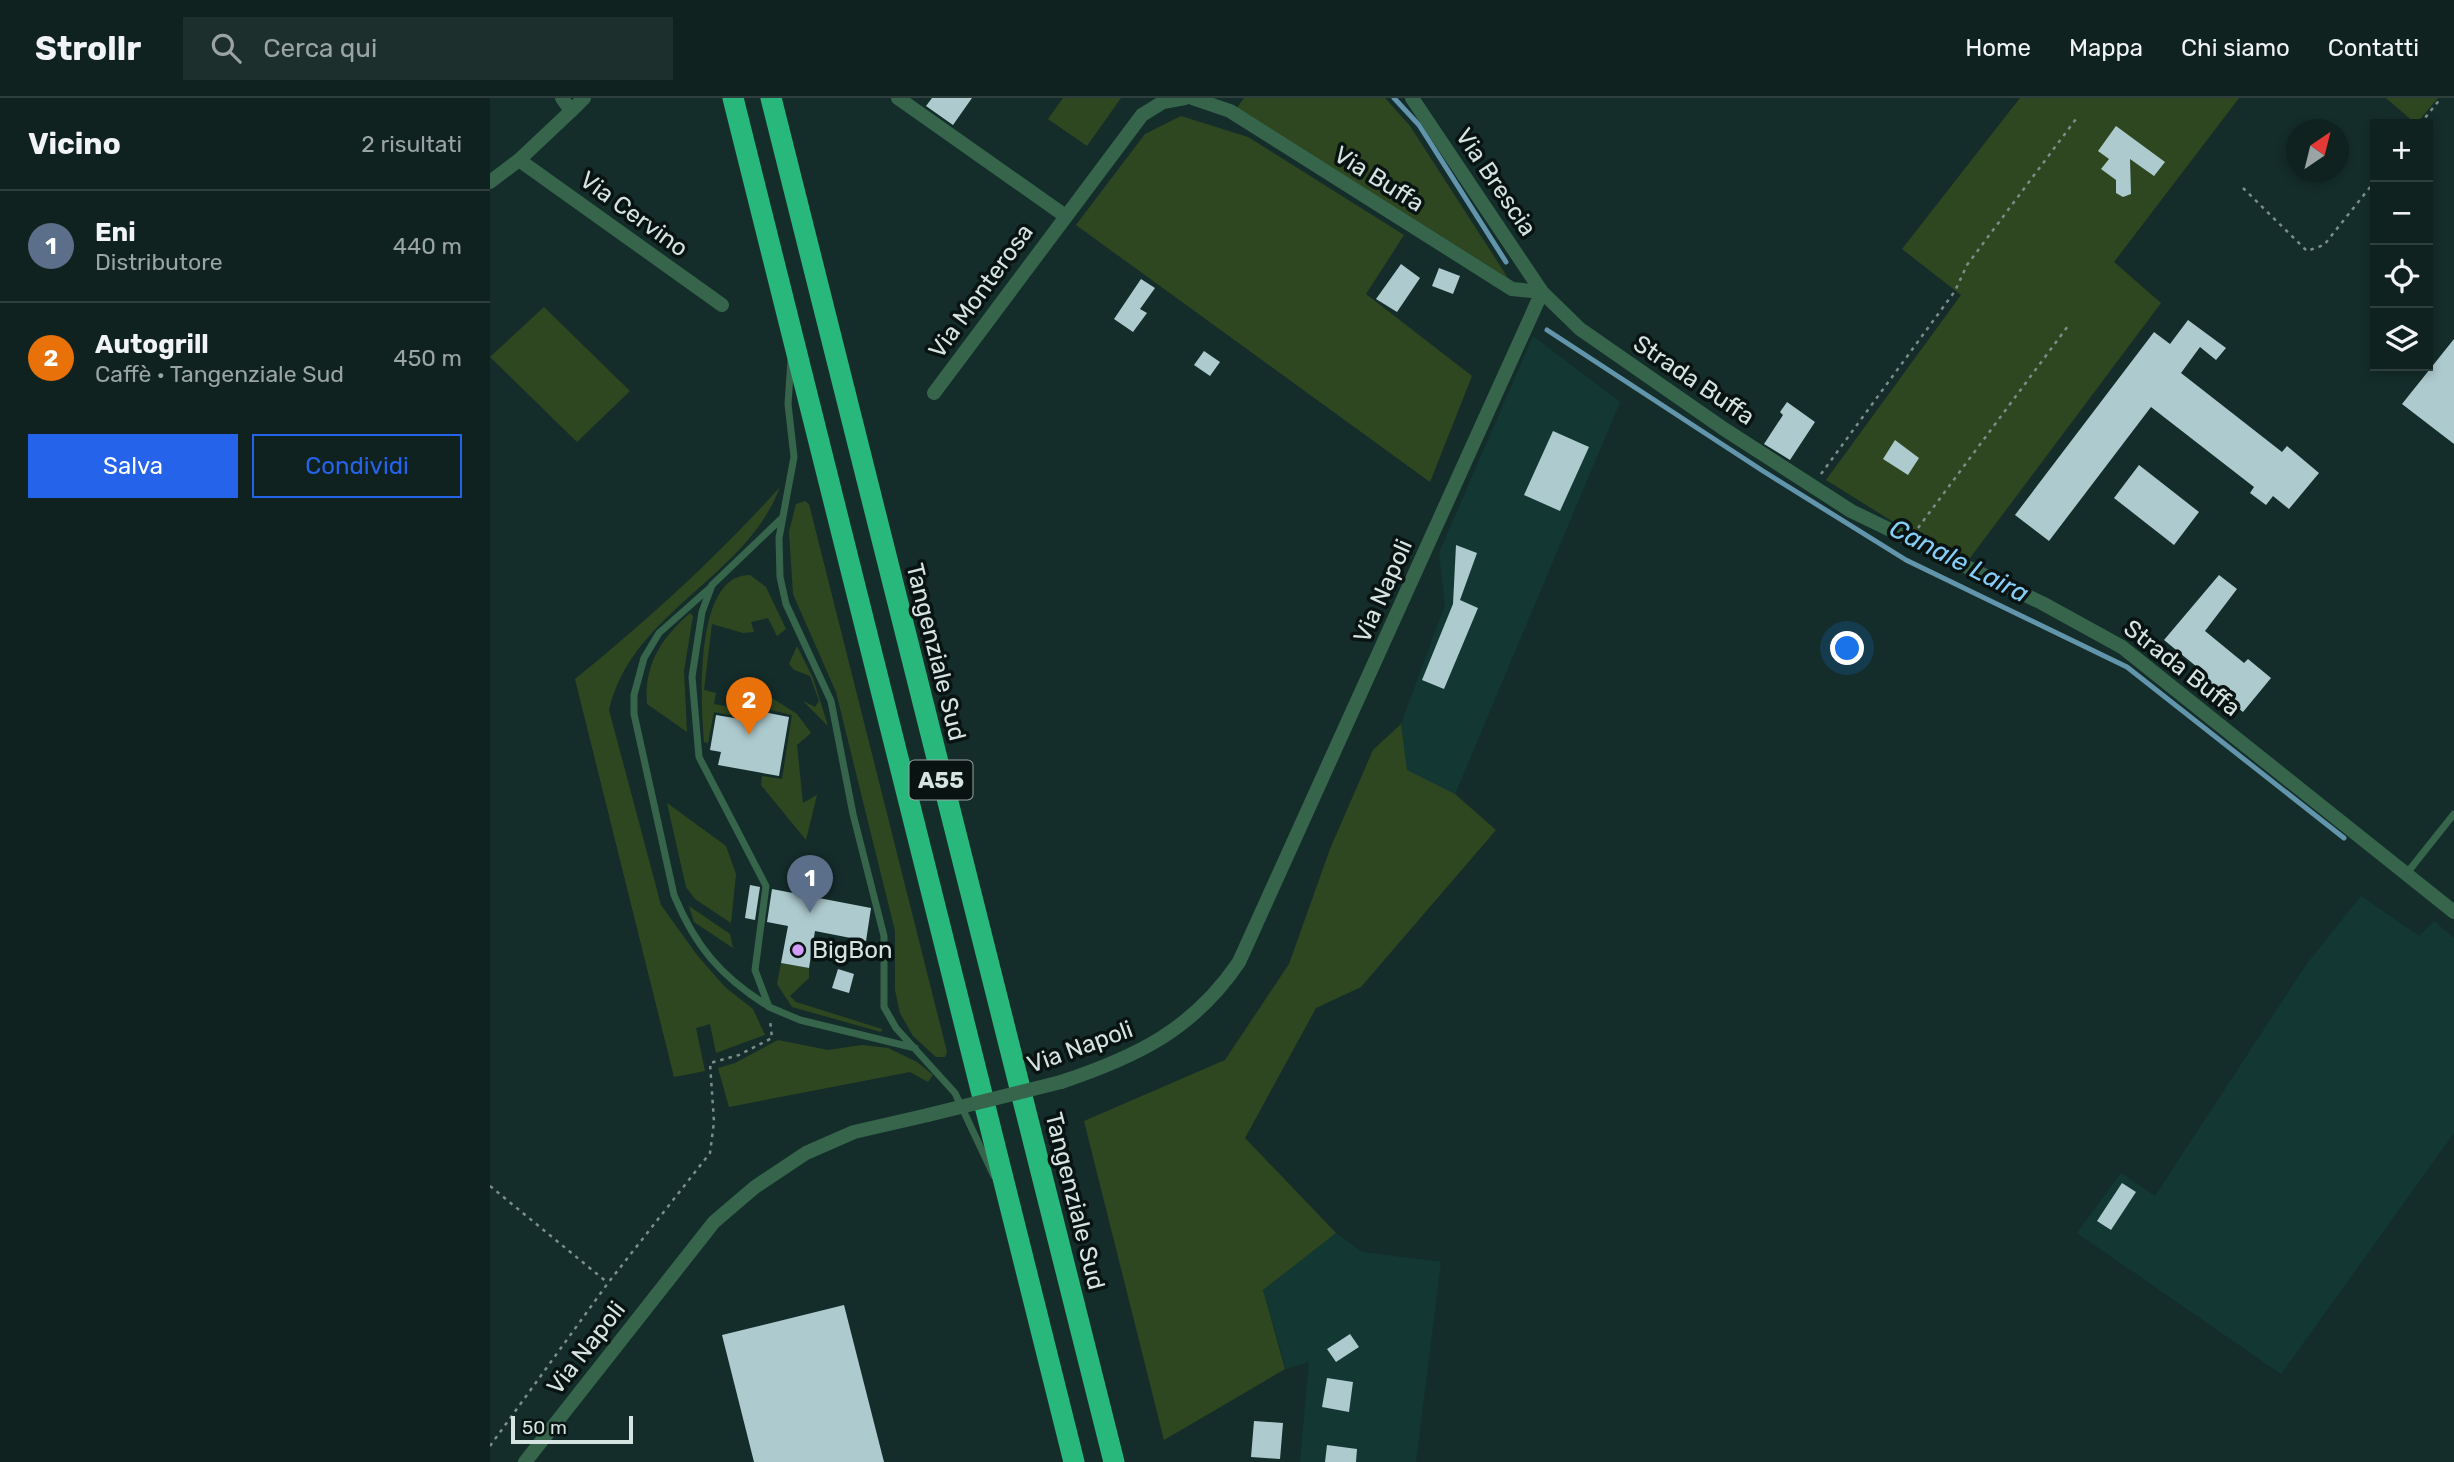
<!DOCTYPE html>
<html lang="it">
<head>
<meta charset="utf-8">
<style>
	body { margin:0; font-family:Rubik,sans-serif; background:#1d2f2d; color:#f1f3f6 }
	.controls { position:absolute; right:21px; top:21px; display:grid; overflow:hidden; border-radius:0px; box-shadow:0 4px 10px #0003 }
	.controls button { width:63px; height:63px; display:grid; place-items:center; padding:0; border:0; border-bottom:2px solid #2f3f3e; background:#0f2220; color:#f1f3f6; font:35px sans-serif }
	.compass { position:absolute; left:1796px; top:21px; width:63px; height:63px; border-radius:50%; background:#0f2220; box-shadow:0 4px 10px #0003; rotate:35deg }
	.scale { position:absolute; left:21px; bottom:18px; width:122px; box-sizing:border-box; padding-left:7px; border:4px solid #d5e4e1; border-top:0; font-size:19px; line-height:24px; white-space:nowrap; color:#d5e4e1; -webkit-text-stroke:5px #091312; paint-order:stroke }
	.you { position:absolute; left:1358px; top:551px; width:24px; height:24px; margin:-18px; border:5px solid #fff; border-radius:50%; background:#1a73e8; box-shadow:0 0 0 10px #1a73e833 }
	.badge { display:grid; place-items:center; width:46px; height:46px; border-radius:50%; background:#2563eb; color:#fff; font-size:23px; font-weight:700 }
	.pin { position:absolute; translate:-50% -58px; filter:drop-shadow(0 2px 4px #0008) }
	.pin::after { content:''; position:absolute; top:37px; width:24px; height:21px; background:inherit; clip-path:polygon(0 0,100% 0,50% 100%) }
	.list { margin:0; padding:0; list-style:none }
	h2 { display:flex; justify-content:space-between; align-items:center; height:91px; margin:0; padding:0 28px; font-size:30px }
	h2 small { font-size:23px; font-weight:400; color:#9ba4a5 }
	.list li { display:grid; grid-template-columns:46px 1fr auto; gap:21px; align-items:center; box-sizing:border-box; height:112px; padding:0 28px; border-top:2px solid #2f3f3e }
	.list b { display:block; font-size:26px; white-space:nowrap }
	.list p { margin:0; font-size:23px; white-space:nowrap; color:#9ba4a5 }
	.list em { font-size:23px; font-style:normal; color:#9ba4a5 }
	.actions { display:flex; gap:14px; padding:21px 28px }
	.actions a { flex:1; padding:16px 0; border:2px solid #2563eb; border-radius:0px; text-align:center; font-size:24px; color:#2563eb }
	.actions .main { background:#2563eb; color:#fff }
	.icon { flex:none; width:38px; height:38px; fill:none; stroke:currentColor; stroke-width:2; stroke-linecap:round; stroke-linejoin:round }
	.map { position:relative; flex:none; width:1964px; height:1364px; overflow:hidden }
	header { display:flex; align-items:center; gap:42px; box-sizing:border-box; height:98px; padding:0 35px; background:#0f2220; border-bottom:2px solid #2f3f3e }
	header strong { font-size:33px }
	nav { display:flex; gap:38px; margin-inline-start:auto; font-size:24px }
	.search { width:490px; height:63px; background:#1d2f2d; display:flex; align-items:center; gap:18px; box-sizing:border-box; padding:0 24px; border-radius:0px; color:#9ba4a5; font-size:26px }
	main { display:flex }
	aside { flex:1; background:#0f2220 }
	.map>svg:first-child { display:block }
	.built { fill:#133834 }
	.green { fill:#2f4720 }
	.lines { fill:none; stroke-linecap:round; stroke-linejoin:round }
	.stream { stroke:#6295ac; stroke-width:5 }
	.building { fill:#adcacf }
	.path { stroke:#7b8e8b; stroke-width:2.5; stroke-dasharray:3.5 5; stroke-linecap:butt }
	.service { stroke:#36654c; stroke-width:7 }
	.minor { stroke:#36654c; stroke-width:14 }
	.motorway { stroke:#29b87c; stroke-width:21 }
	.minor-bridge { stroke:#36654c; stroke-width:14 }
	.poi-dot { fill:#d39cfc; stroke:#091312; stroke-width:2.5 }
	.labels { text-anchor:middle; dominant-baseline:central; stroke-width:7; stroke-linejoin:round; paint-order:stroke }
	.shield { fill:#091312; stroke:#98a5a3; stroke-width:2 }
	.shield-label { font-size:23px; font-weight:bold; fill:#d5e4e1 }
	.street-label { font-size:24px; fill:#d5e4e1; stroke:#091312 }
	.poi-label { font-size:24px; fill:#d5e4e1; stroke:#091312; text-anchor:start }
	.water-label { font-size:26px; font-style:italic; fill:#86cef8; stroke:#091312 }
</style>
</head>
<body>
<header>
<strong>Strollr</strong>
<div class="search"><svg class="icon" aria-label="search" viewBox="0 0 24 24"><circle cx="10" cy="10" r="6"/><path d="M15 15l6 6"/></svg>Cerca qui</div>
<nav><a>Home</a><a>Mappa</a><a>Chi siamo</a><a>Contatti</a></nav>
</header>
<main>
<aside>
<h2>Vicino<small>2 risultati</small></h2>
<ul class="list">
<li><span class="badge" style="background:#5c6f8a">1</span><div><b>Eni</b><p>Distributore</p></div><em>440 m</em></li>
<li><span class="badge" style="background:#e8710a">2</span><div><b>Autogrill</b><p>Caffè · Tangenziale Sud</p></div><em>450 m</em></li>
</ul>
<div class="actions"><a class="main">Salva</a><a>Condividi</a></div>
</aside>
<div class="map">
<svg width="1964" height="1364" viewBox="0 0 1964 1364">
	<rect width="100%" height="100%" fill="#142d2a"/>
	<!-- built -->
	<path class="built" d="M1043 238 1130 304 965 696 917 672 911 626 955 507 949 455Z
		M1871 798 1929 838 1944 823 1964 840V1035L1791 1276 1587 1135 1631 1075 1665 1098 1816 867Z
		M846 1135 872 1154 951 1164 926 1364H810L819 1264 796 1271 773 1192Z"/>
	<!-- green -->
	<path class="green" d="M573 0H631L597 48 558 21Z
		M754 0H895L920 28 1018 180 747 10Z
		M1530 0H1749L1624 164 1671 205 1474 468 1336 382 1471 197 1412 151Z
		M1896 0H1948L1926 26Z
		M691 18 758 39 914 137 876 196 982 278 940 384 586 127 655 36Z
		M54 209 140 293 87 344 0 259Z
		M290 389C256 480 142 513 119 612L171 807 207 857 235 889 263 911 275 937 226 955 220 926 206 930 215 973 184 979 85 581C158 522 227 459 290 389Z
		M315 403 319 406 457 954 455 959H446L423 938 410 915 405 892V833L346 594 303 496 299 434 306 406Z
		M260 477 276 489 296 531 287 538 278 520 261 524 264 534 253 535 222 526 214 592 226 595 224 606 252 611 251 619 224 614 218 645 214 644C211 608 203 476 260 477Z
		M200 515 203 518 194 573 197 634 157 606C154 566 171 541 200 515Z
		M307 548 323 580 338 628 313 603 325 609 329 603 320 578 304 572 299 566Z
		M282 600 307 616 321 635 307 647 313 705 327 697 316 742 271 687 272 678 292 681 302 617 281 612Z
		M911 626 917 672 965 696 1006 732 871 889 826 910 755 1040 846 1135 773 1192 795 1271 674 1342 594 1023 735 962 799 866 840 751 883 652Z
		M177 705 236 748 246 776 241 825 205 801 196 789Z
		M199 808 240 836 243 850 204 824Z
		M291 865 319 870V880L300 898 306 904 392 931 391 934 302 909 287 886Z
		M288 942 338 952 372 947 398 950 427 964 443 977 438 984 420 974 239 1009 228 970 245 965Z"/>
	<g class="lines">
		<!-- stream -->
		<path class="stream" d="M904 0 929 27 1016 164
			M1057 232 1273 373 1416 462 1637 569 1854 740"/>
	</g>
	<!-- building -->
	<path class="building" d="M442 0H482L463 27 436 8Z
		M1626 28 1675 64 1664 78 1640 61 1641 96 1633 99 1626 95V82L1611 71 1619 61 1608 53Z
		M911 166 930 180 907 214 886 201Z
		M949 170 970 178 963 196 942 188Z
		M651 181 665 190 650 211 657 215 643 234 624 221Z
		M1698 222 1736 250 1726 262 1710 249 1691 275 1792 354 1797 348 1829 375 1799 411 1783 398 1776 407 1760 395 1764 389 1661 309 1559 443 1525 417 1664 234 1680 246Z
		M1964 241V346L1912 306Z
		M714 253 730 264 720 278 704 267Z
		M1297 304 1325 324 1300 362 1274 346 1293 317 1290 314Z
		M1063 333 1099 349 1070 413 1034 397Z
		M1405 342 1429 360 1418 377 1393 361Z
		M1649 367 1709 414 1684 447 1624 400Z
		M966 447 987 455 970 502 988 510 954 591 932 582 963 506Z
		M1729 477 1747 491 1715 533 1754 565 1758 561 1781 580 1753 614 1703 573 1707 569 1674 542Z
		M257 611 299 619 289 678 228 667 231 654 220 652 226 617 256 622Z
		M260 787 270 789 265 822 255 820Z
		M282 791 381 810 376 843 325 833 319 870 291 865 298 828 277 824Z
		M348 871 364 876 359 895 342 890Z
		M1632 1085 1646 1094 1621 1132 1607 1123Z
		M354 1207 394 1364H264L232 1237Z
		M860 1236 869 1249 846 1264 837 1251Z
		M837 1280 863 1284 859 1314 832 1309Z
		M764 1323 793 1325 790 1361 761 1359Z
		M837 1347 867 1351 866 1364H835Z"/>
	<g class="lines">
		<!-- path -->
		<path class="path" d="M1930 26 1951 0
			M1753 90 1817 153 1834 147 1885 83
			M1331 376 1465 193 1477 167 1586 21
			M1428 430 1578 228
			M0 1088 118 1185
			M0 1348 118 1185 220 1055 224 1024 220 965 249 957 282 940 280 922"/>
		<!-- service -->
		<path class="service" d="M301 262 298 306 304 359 289 440 290 479 296 506 341 603 363 716 394 838V909L406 930 465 995 504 1078
			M291 421 222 487 212 514 202 579 209 659 276 788 265 872 279 909 310 922 425 950
			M222 488 169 535 154 560 144 597V616L184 797C205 848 231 879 278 908
			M1917 775 1964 716"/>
		<!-- minor -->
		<path class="minor" d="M408 0 574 117
			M702 0 740 13 1022 191 1052 194
			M922 0 1052 194 1090 231 1234 331 1361 413 1552 505 1632 549 1964 814
			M81 13 94 0
			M29 62 232 207
			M0 84 29 62 81 13 72 0
			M444 295 652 17 673 4 695 0
			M571 984C646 959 703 932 749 864L1052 194
			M35 1364 224 1124 265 1089 316 1055 364 1034 438 1017"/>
		<!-- motorway -->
		<path class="motorway" d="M243 0 584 1364
			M281 0 624 1364"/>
		<!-- minor-bridge -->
		<path class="minor-bridge" d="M438 1017 571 984"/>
	</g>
	<!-- markers -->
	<circle class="poi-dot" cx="308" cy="852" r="7"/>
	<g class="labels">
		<!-- shield labels -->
		<rect class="shield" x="419.5" y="662.5" width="63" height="39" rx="5"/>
		<g class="shield-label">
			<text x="451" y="682">A55</text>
		</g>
		<!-- street labels -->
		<g class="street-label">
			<text transform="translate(889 81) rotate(32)">Via Buffa</text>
			<text transform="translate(1006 84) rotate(56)">Via Brescia</text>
			<text transform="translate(144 116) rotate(36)">Via Cervino</text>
			<text transform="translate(491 193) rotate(-54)">Via Monterosa</text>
			<text transform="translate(1204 282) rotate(34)">Strada Buffa</text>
			<text transform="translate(893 493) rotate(-66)">Via Napoli</text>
			<text transform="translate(446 554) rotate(76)">Tangenziale Sud</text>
			<text transform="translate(1692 570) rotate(38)">Strada Buffa</text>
			<text transform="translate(590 949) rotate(-20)">Via Napoli</text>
			<text transform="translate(585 1103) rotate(76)">Tangenziale Sud</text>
			<text transform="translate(96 1250) rotate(-52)">Via Napoli</text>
		</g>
		<!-- poi labels -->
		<g class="poi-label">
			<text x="322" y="852">BigBon</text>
		</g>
		<!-- water labels -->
		<g class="water-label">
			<text transform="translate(1469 463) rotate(27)">Canale Laira</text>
		</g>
	</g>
</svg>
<div class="controls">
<button>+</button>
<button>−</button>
<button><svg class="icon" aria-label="locate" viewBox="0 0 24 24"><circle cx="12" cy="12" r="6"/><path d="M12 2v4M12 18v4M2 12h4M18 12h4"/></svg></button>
<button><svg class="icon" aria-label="layers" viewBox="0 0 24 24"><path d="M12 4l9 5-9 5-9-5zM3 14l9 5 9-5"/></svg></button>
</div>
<svg class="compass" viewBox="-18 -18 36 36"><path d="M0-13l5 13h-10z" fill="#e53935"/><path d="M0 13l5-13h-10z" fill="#9ba4a5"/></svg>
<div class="scale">50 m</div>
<div class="you"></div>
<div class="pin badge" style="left:320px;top:815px;background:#5c6f8a">1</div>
<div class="pin badge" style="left:259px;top:637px;background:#e8710a">2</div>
</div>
</main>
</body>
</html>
